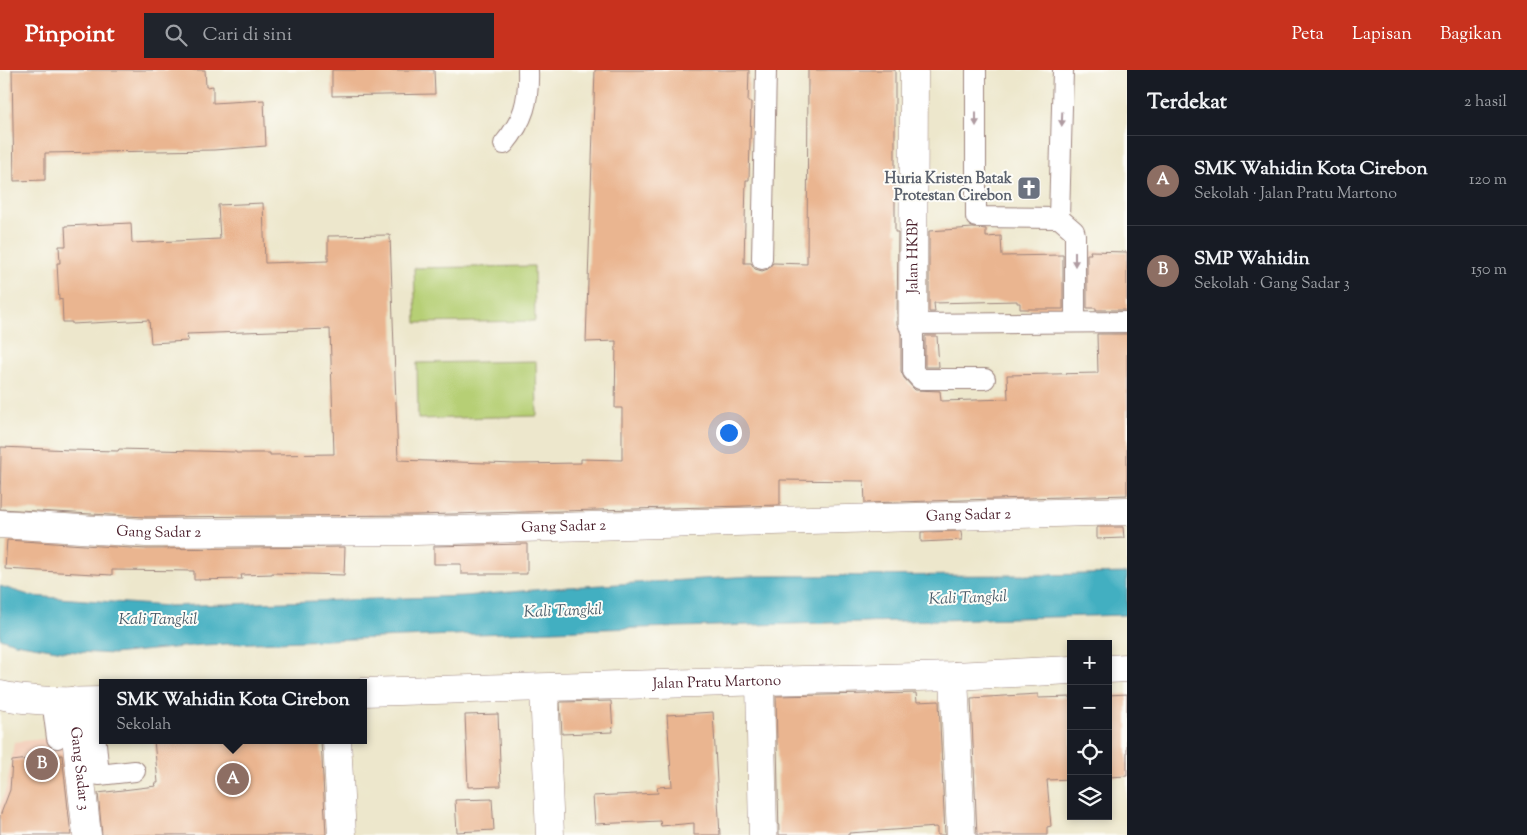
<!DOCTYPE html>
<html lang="id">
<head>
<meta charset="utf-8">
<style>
	body { margin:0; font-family:"Sorts Mill Goudy",serif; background:#20242c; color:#f1f3f6 }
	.controls { position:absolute; right:15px; bottom:15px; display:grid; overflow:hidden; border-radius:0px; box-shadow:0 2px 8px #0003 }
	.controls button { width:45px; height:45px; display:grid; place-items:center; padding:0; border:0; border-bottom:1px solid #363941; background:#171b24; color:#f1f3f6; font:25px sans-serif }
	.you { position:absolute; left:728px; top:362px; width:18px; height:18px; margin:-12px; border:4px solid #fff; border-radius:50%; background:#1a73e8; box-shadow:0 0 0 8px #1a73e833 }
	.badge { display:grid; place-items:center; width:32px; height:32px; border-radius:50%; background:#c8321e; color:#fff; font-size:16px; font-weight:700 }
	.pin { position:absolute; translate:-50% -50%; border:2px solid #fff; box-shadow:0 1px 5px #0006 }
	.popup { position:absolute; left:99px; top:609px; width:268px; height:65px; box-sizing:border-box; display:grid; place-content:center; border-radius:0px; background:#171b24; filter:drop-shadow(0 1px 4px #0005); font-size:16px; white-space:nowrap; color:#9ea1a6 }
	.popup b { font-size:19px; color:#f1f3f6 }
	.popup::after { content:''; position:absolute; left:50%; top:100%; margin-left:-10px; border:10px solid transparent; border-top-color:#171b24 }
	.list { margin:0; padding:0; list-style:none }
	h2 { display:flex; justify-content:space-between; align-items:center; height:65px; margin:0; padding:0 20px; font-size:21px }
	h2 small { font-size:16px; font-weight:400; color:#9ea1a6 }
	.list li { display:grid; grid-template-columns:32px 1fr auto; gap:15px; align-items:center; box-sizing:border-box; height:90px; padding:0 20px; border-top:1px solid #363941 }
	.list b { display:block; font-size:19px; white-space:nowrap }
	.list p { margin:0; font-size:16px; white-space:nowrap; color:#9ea1a6 }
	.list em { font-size:16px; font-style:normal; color:#9ea1a6 }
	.icon { flex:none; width:28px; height:28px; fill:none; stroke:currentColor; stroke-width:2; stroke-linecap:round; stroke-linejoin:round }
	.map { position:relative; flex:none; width:1127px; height:765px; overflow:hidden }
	header { display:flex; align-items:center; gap:30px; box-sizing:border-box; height:70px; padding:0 25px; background:#c8321e; color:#fff }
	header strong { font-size:24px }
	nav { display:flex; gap:28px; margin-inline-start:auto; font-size:18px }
	.search { width:350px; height:45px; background:#20242c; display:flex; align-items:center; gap:12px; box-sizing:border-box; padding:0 18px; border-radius:0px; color:#9ea1a6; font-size:19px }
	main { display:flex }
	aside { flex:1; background:#171b24 }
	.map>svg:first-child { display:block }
	.built { fill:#f4d3c0 }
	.green { fill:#b6cf74; stroke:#807750 }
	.water { fill:#42afc1; stroke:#466776 }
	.building { fill:#eab590 }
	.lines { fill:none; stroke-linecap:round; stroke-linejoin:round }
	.service-casing { stroke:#9c837c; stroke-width:22 }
	.minor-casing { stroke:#9c837c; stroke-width:29 }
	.service { stroke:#fff; stroke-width:20 }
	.minor { stroke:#fff; stroke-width:28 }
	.oneway { fill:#ae9aa0 }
	.labels { text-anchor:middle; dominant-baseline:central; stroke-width:4; stroke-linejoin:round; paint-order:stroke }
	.worship-label { font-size:15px; font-weight:bold; fill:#5b616d; stroke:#fdfcf7; text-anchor:end }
	.street-label { font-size:15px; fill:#4a1f2b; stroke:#fdfcf7 }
	.water-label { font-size:16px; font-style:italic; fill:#475967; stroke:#fdfcf7 }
</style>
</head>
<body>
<header>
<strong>Pinpoint</strong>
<div class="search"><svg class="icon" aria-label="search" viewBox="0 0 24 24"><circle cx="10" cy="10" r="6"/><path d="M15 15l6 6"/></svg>Cari di sini</div>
<nav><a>Peta</a><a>Lapisan</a><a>Bagikan</a></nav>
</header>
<main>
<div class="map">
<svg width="1127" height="765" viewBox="0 0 1127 765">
	<rect width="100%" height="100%" fill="#fdfcf7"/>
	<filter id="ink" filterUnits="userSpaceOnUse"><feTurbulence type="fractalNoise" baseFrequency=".02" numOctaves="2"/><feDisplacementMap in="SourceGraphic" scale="10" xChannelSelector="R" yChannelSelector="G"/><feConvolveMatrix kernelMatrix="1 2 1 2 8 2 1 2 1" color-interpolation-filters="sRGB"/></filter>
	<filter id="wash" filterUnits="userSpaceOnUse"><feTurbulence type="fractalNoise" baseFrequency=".0096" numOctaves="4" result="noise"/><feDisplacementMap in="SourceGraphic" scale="20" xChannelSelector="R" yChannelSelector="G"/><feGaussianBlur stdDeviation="1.12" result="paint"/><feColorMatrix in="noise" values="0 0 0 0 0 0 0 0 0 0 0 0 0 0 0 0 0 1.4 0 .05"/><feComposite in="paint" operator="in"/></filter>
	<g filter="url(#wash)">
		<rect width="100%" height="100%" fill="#ede7cc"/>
		<!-- built -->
		<path class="built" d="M70 666 81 765H0V737L7 716 14 672Z"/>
		<!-- green -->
		<path class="green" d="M534 196 535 251 416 253 414 198Z
			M536 291 537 346 418 349 417 293Z"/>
		<!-- water -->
		<path class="water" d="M1127 503V545L604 559 202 575 113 584 63 581 15 573 0 568V516L32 526 167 536 464 526 568 517 752 506 1043 505Z"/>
		<g id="blocks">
			<!-- building -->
			<path class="building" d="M12 0H205L206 17 213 16V33L264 30 266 76 214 80 45 83V110L14 111Z
				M332 0H434L435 24 332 26Z
				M595 0H749L748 32H751L749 110H746L744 193H751L755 199 762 201 768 199 773 193 807 194 808 0H895V162H898L897 254 901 264V301L904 308 915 320 940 321 941 331 1008 329 1007 305 1098 303 1097 264H1127V425L865 433 864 411 780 410V435L416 445 146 447 0 439 1 377 71 380 118 381 119 379 236 382V383H270V385L334 384 330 259 187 264 188 271 151 273 149 250 72 254V252H63L62 229 59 230 57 193H60L59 176H66L65 156 131 153 132 173 220 169 218 135 263 133 265 193 328 191V166L390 165 398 390 516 394 581 393V389L622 390V338H615L616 271 586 272Z
				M973 158 986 159V167L1001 166 1002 186 1063 185V239H1020V233H1017V231L934 233 935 242H929V161Z
				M1090 181 1127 182V240H1096V238H1087V184H1091Z
				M925 266H937L939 297H925Z
				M1097 457H1123L1124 468 1097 469Z
				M961 461 962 470 921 472V462Z
				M7 470 146 479 345 477 344 505 272 503V504L241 505 242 509 194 510V501L112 500V505L5 499Z
				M527 474V504H461V494H434V476Z
				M916 623 917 632 939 631 945 765H937V757L849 763V765H779L776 626Z
				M1038 624V628L1071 627V709L1047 710 1051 756 1047 757V765H977L971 628Z
				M1127 624V706L1108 707V625Z
				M611 631 613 662 562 664 560 632Z
				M713 642 720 765H694V753L661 756 660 751 595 754 593 726 658 723 657 717 672 716 667 645Z
				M498 644 501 716 468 717 465 645Z
				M154 670H321L326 765H102L98 723 156 716 155 713H158Z
				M62 685 71 765H0V746L10 720 12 691Z
				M492 729 494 760 457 762 455 730Z"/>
		</g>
	</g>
	<g filter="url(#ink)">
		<use href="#blocks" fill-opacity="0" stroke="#9c837c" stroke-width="1"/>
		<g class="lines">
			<!-- service casing -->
			<g class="service-casing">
				<path id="service" d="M976 0V147L1059 148 1074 161 1075 165V252
					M504 74C524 50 529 31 528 0
					M1059 148 1063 0
					M762 189 766 0
					M985 309H920L913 301V254L1127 252
					M52 630 57 668
					M92 632 99 705 135 701"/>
			</g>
			<!-- minor casing -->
			<g class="minor-casing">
				<g id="minor">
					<path id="s1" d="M913 254 914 0"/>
					<path id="s2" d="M0 454 146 463 416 461 1127 441"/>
					<path d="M1108 599 1127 598"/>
					<path d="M954 606 961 765"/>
					<path d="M760 611 763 765"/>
					<path d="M544 618 550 765"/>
					<path id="s3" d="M363 622 954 606 1071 600"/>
					<path d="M0 625C31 632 71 632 103 631"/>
					<path id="s4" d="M72 631 87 765"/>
					<path d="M337 670 342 765"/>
				</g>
			</g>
			<!-- service -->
			<use href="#service" class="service"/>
			<!-- minor -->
			<use href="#minor" class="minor"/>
		</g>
		<!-- one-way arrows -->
		<defs><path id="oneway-solid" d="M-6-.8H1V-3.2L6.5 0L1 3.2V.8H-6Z" transform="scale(1.25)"/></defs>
		<g class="oneway">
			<use href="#oneway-solid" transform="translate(976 49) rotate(90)"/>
			<use href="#oneway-solid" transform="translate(1062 49) rotate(92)"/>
			<use href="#oneway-solid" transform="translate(1075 189) rotate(90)"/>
		</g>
	</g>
	<!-- icons -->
	<defs>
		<g id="church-square" transform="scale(1.25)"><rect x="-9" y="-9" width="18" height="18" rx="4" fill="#6b7280" stroke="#fdfcf7"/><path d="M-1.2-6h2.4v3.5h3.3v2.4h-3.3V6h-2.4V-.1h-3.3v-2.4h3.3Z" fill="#fff"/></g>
	</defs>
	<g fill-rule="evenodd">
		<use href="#church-square" x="1029" y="118"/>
	</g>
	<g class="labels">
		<!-- worship labels -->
		<g class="worship-label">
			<text x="1012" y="109">Huria Kristen Batak<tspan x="1012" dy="17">Protestan Cirebon</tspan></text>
		</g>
		<!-- street labels -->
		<g class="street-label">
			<text stroke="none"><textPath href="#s1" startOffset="68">Jalan HKBP</textPath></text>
			<text stroke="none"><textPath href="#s2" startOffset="969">Gang Sadar 2</textPath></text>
			<text stroke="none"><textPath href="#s2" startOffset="564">Gang Sadar 2</textPath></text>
			<text stroke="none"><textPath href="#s2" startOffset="159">Gang Sadar 2</textPath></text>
			<text stroke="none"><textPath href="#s3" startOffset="354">Jalan Pratu Martono</textPath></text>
			<text stroke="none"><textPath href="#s4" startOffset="68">Gang Sadar 3</textPath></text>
		</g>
		<!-- water labels -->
		<g class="water-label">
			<text transform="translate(968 529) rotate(-2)">Kali Tangkil</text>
			<text transform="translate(563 542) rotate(-2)">Kali Tangkil</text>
			<text x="158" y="550">Kali Tangkil</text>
		</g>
	</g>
</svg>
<div class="controls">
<button>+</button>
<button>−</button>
<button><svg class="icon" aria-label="locate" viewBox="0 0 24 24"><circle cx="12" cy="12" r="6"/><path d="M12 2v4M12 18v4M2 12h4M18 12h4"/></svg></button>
<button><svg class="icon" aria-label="layers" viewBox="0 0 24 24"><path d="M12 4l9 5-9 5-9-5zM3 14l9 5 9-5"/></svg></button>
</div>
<div class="you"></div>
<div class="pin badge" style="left:233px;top:709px;background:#8d6e63">A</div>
<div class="popup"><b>SMK Wahidin Kota Cirebon</b>Sekolah</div>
<div class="pin badge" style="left:42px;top:694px;background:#8d6e63">B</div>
</div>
<aside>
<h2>Terdekat<small>2 hasil</small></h2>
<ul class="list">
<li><span class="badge" style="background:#8d6e63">A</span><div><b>SMK Wahidin Kota Cirebon</b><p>Sekolah · Jalan Pratu Martono</p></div><em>120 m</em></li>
<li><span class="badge" style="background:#8d6e63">B</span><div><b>SMP Wahidin</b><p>Sekolah · Gang Sadar 3</p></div><em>150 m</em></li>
</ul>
</aside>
</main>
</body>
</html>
